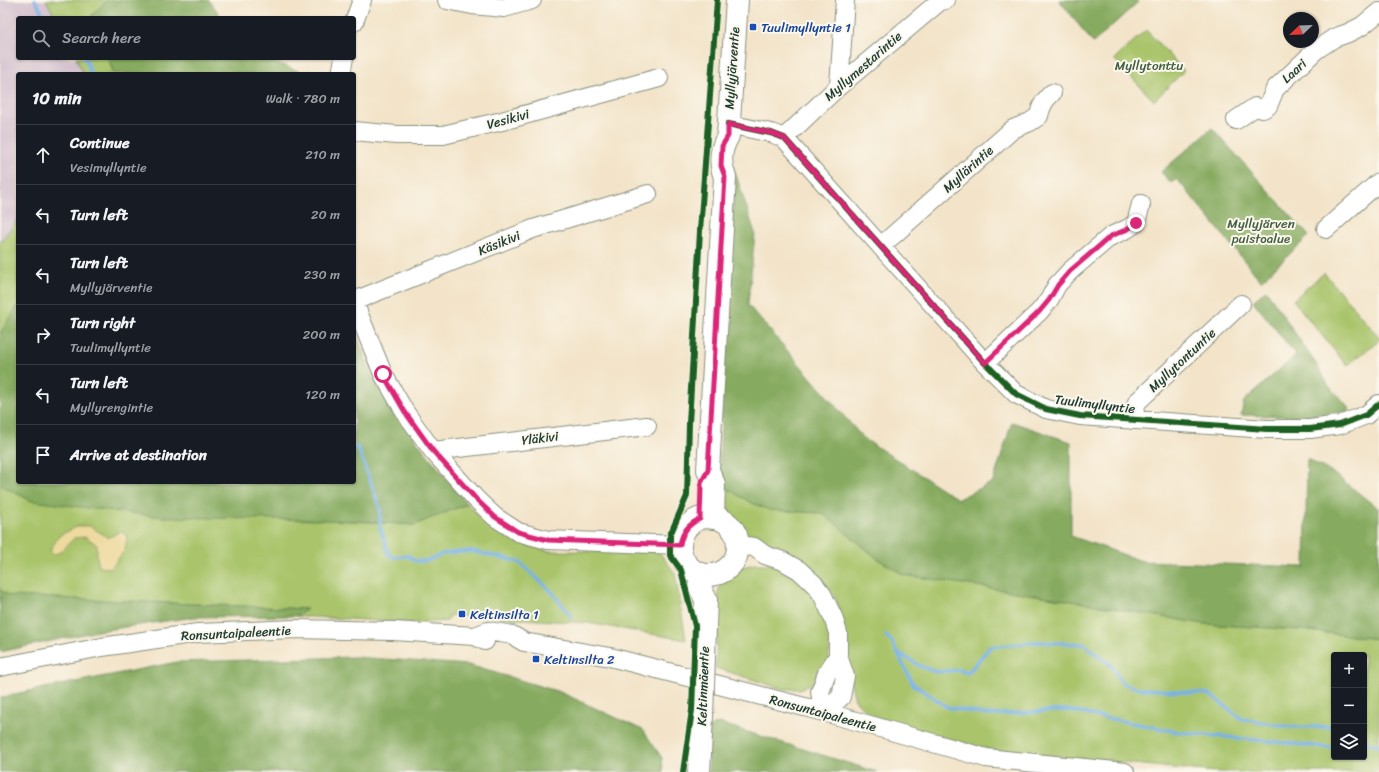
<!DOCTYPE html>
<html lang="en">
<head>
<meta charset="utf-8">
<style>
	body { margin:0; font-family:Sriracha,sans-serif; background:#242831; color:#f1f3f6 }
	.controls { position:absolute; right:12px; bottom:12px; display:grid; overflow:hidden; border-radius:4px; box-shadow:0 1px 3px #0004 }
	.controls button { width:36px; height:36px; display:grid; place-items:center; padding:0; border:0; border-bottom:1px solid #363941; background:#171b24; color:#f1f3f6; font:20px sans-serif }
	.compass { position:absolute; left:1283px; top:12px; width:36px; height:36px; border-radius:50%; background:#171b24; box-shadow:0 1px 3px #0004; rotate:247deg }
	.stop { position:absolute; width:12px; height:12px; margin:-9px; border:3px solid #db2777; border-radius:50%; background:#fff }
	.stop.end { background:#db2777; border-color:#fff; box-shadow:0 1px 4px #0008 }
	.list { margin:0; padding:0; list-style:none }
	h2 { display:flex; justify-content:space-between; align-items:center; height:52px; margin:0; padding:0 16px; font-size:17px }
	h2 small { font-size:13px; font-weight:400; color:#9ea1a6 }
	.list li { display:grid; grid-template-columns:26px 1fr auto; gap:12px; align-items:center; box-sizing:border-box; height:60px; padding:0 16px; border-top:1px solid #363941 }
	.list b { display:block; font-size:15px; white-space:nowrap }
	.list p { margin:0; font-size:13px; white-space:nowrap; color:#9ea1a6 }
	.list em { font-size:13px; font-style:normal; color:#9ea1a6 }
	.icon { flex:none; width:22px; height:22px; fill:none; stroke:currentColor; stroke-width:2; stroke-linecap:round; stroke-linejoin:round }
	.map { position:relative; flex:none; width:1379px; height:772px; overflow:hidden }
	.search { position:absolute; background:#171b24; box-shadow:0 1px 3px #0004; left:16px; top:16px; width:340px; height:44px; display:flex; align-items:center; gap:10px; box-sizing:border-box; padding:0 14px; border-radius:4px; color:#9ea1a6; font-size:15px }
	.panel { position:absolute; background:#171b24; box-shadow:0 1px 3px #0004; left:16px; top:72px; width:340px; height:412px; border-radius:4px }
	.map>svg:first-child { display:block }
	.industrial { fill:#d1bdcc }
	.green { fill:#a9c46a; stroke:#64804f; fill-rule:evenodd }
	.forest { fill:#86aa5e; stroke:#527449 }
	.sand { fill:#eeda9e; stroke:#868c69 }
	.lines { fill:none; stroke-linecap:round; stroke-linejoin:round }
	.stream { stroke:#77b2e8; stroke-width:3.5 }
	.minor-casing { stroke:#89907e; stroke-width:20 }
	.major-casing { stroke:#89907e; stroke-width:24 }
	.minor { stroke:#fff; stroke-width:18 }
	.major { stroke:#fff; stroke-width:22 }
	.major-bridge-casing { stroke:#89907e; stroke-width:24; stroke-linecap:butt }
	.major-bridge { stroke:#fff; stroke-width:22 }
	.cycleway-casing { stroke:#fbf7ec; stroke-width:8 }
	.cycleway { stroke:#1b5e20; stroke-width:6 }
	.route { stroke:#db2777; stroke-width:5 }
	.transit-dot { fill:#1a4fb4; stroke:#fbf7ec; stroke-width:1.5 }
	.labels { text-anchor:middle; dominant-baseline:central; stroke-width:4; stroke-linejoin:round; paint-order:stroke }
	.transit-label { font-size:13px; fill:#164399; stroke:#fbf7ec; text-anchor:start }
	.park-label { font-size:13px; fill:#425f42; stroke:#fbf7ec }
	.street-label { font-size:13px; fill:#1f3d34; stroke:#fbf7ec }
</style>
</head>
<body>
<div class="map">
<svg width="1379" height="772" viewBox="0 0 1379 772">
	<rect width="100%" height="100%" fill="#fbf7ec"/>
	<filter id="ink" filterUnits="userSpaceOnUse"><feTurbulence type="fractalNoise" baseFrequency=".025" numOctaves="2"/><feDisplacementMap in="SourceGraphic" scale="8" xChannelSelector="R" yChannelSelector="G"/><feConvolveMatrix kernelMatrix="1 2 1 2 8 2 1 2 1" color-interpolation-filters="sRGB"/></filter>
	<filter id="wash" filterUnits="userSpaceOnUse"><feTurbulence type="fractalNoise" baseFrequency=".012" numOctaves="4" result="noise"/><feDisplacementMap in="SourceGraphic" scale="16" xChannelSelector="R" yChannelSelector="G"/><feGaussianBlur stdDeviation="0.9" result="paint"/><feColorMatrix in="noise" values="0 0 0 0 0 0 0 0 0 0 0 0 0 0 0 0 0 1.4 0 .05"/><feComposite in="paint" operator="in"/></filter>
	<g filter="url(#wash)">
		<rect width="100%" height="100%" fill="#f3e4c9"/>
		<!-- industrial -->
		<path class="industrial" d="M0 0H46L56 18H18V58H76L84 74H18V219L0 243Z"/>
		<!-- green -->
		<path class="green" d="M46 0H108L92 15 93 18H56Z
			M1146 30 1184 71 1154 101 1114 59Z
			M76 58H108L114 74H84Z
			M18 219V305L0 334V243Z
			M1324 273 1379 337V340L1347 366 1293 300Z
			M718 483 750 502 769 510 822 513 878 559 904 575 1049 597 1204 624 1301 630 1379 639V772H1216L990 750 887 722 870 715 855 700 847 667 836 598 809 567 774 549 746 538 725 516ZM1334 655H1364V757H1334Z
			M0 485 32 501 414 525 467 504 490 525 520 543 548 551 659 552 675 573 686 640 588 623 451 615 447 621 415 623 296 616 306 609 10 596 0 590Z
			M755 564H775L794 576 813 594 829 627 830 647 827 665 817 681 800 689H783L716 668 718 592 722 582 742 567Z"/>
		<!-- forest -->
		<path class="forest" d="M108 0H209L222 18H93L92 15Z
			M1059 0H1136L1138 2 1093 43Z
			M108 58H264L306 74H114Z
			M1212 128 1309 236 1261 281 1177 179 1171 183 1161 172Z
			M735 172 755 233 748 305 863 438 958 499 993 482 1012 422 1071 442V536L1142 561 1305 567 1307 459 1333 473 1379 509V639L1301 630 1204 624 1049 597 904 575 878 559 822 513 769 510 750 502 718 483Z
			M1266 290 1318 367 1328 385 1346 404 1350 411 1296 417 1241 415 1244 401 1296 355 1253 301Z
			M18 305V482H354V329L374 380 399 419 467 504 414 525 365 521 161 517 32 501 0 485V334Z
			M0 590 10 596 307 609 296 616 194 617 98 631 0 652Z
			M355 657 469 665 560 692 643 730 662 758 663 772H0V698L14 694 177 662Z
			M719 723 877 772H708L710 727Z"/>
		<!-- sand -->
		<path class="sand" d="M79 526H90L108 538 121 531 127 536 125 550 111 568 99 567 97 557V545L86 537 74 538 62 551 53 555 50 550 60 535Z"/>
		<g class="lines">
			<!-- stream -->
			<path class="stream" d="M35 0 45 18
				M84 58 87 62 91 74
				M354 447 358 448 380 508V529L385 541 388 554 393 557 409 556 415 561H427L442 554 471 551 512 560 519 562 552 592 572 618
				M886 636 892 642 897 652 920 666 936 672 959 670 968 673 990 647 1037 642 1083 644 1112 666 1121 682 1135 688 1209 694 1242 719 1290 727H1334
				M897 652 913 684 947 707 988 715 1066 710 1178 732 1334 748
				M1364 742 1379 745"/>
		</g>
	</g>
	<g filter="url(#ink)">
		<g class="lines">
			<!-- minor casing -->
			<g class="minor-casing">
				<path id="minor" d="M447 0 472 5 504 8 532 0
					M354 22 362 0
					M341 74 344 58
					M839 86 845 0
					M1236 120 1255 107 1263 109 1268 106 1275 89 1316 50 1334 38 1348 33 1362 26 1379 12
					M728 124 771 133 784 138 985 363 1016 394 1046 409 1080 416 1267 429H1310L1340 425 1366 415 1379 404
					M354 131 396 135H443L502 121 659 78
					M784 138 839 86 940 1 946 0
					M1326 229 1379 182
					M881 246 1013 129 1030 122 1039 116C1041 105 1045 100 1052 93
					M354 301 533 229 648 194
					M354 302 383 374 405 412 433 451 476 499 495 517 518 532 548 540 680 545
					M985 363 1039 312 1049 300 1057 285 1070 271 1111 236 1127 229 1136 223 1141 204
					M1132 420 1137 402 1241 304
					M433 451 647 426
					M738 545 754 547 765 555 783 561 799 570 814 584 822 594 833 617 838 633V656L845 676 841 697 824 712
					M475 636 488 631 512 635 524 642 610 657 824 712 986 758 1125 772
					M0 667 102 647 198 633 295 629 393 631 475 636 485 641
					M824 712 820 692 827 673 838 656"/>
			</g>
			<!-- major casing -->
			<g class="major-casing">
				<path id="major" d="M680 546a29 29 0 1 1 58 0a29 29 0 1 1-58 0Z
					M713 518 714 484 708 470 725 177C719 162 720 150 728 136L737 0
					M700 574V587L706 600 705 627
					M699 772 702 716"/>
			</g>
			<!-- minor -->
			<use href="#minor" class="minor"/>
			<!-- major -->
			<use href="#major" class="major"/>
			<!-- major-bridge casing -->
			<g class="major-bridge-casing">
				<path id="major-bridge" d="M702 716 705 627"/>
			</g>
			<!-- major-bridge -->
			<use href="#major-bridge" class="major-bridge"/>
			<!-- cycleway casing -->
			<g class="cycleway-casing">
				<path id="cycleway" d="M728 124 771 133 784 138 985 363 1016 394 1046 409 1080 416 1267 429H1310L1340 425 1366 415 1379 404
					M683 772 692 710 695 626 681 570 670 555V535L687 496 689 423 700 231 717 0"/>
			</g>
			<!-- cycleway -->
			<use href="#cycleway" class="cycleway"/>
		</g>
	</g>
	<g class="lines" filter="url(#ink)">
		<!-- route -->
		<path class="route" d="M383 374 405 412 433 451 476 499 495 517 518 532 548 540 680 545C682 532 688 524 700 519L701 483 708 470 725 177 721 166 722 146 728 136V124L771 133 784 138 985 363 1039 312 1049 300 1058 285 1070 271 1111 236 1128 229 1136 223"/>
	</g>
	<!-- markers -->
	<g class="transit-dot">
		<rect x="749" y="23" width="8" height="8" rx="2"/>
		<rect x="458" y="610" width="8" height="8" rx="2"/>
		<rect x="532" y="655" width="8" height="8" rx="2"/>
	</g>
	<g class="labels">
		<!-- transit labels -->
		<g class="transit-label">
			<text x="761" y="27">Tuulimyllyntie 1</text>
			<text x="470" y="614">Keltinsilta 1</text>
			<text x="544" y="659">Keltinsilta 2</text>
		</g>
		<!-- park labels -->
		<g class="park-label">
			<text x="1149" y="65">Myllytonttu</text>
			<text x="1261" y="223">Myllyjärven<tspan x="1261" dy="15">puistoalue</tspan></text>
		</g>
		<!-- street labels -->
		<g class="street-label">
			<text transform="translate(863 66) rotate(-41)">Myllymestarintie</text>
			<text transform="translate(732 68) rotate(-86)">Myllyjärventie</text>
			<text transform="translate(1294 71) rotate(-43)">Laari</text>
			<text transform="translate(508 119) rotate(-15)">Vesikivi</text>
			<text transform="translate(968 169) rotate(-42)">Myllärintie</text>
			<text transform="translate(499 243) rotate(-22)">Käsikivi</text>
			<text transform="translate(1182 360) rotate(-43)">Myllytontuntie</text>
			<text transform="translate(1095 404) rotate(7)">Tuulimyllyntie</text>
			<text transform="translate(540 438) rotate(-7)">Yläkivi</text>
			<text transform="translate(236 633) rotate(-3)">Ronsuntaipaleentie</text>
			<text transform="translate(703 686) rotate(-88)">Keltinmäentie</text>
			<text transform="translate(823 713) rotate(15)">Ronsuntaipaleentie</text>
		</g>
	</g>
</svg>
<div class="controls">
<button>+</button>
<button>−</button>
<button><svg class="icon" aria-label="layers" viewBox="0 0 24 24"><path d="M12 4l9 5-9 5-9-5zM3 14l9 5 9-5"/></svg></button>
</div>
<svg class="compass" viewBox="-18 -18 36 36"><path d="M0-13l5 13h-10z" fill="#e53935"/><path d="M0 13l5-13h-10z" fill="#9ea1a6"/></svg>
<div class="stop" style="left:383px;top:374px"></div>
<div class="stop end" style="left:1136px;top:223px"></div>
<div class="search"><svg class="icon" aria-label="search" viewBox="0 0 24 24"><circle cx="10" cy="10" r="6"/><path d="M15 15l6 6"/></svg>Search here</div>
<section class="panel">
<h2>10 min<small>Walk · 780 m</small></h2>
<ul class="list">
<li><svg class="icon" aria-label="ahead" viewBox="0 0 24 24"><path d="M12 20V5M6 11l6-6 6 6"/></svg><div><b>Continue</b><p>Vesimyllyntie</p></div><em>210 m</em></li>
<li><svg class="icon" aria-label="left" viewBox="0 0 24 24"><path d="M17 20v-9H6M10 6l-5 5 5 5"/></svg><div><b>Turn left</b></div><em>20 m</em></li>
<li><svg class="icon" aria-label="left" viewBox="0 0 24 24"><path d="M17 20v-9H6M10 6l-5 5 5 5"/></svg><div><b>Turn left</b><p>Myllyjärventie</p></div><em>230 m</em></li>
<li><svg class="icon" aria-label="right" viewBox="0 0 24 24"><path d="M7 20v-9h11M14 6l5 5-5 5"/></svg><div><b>Turn right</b><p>Tuulimyllyntie</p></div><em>200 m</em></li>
<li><svg class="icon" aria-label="left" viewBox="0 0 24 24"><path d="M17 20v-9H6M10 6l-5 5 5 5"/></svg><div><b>Turn left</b><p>Myllyrengintie</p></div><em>120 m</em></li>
<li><svg class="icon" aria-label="arrive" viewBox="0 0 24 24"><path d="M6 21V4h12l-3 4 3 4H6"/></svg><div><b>Arrive at destination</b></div></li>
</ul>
</section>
</div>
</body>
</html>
